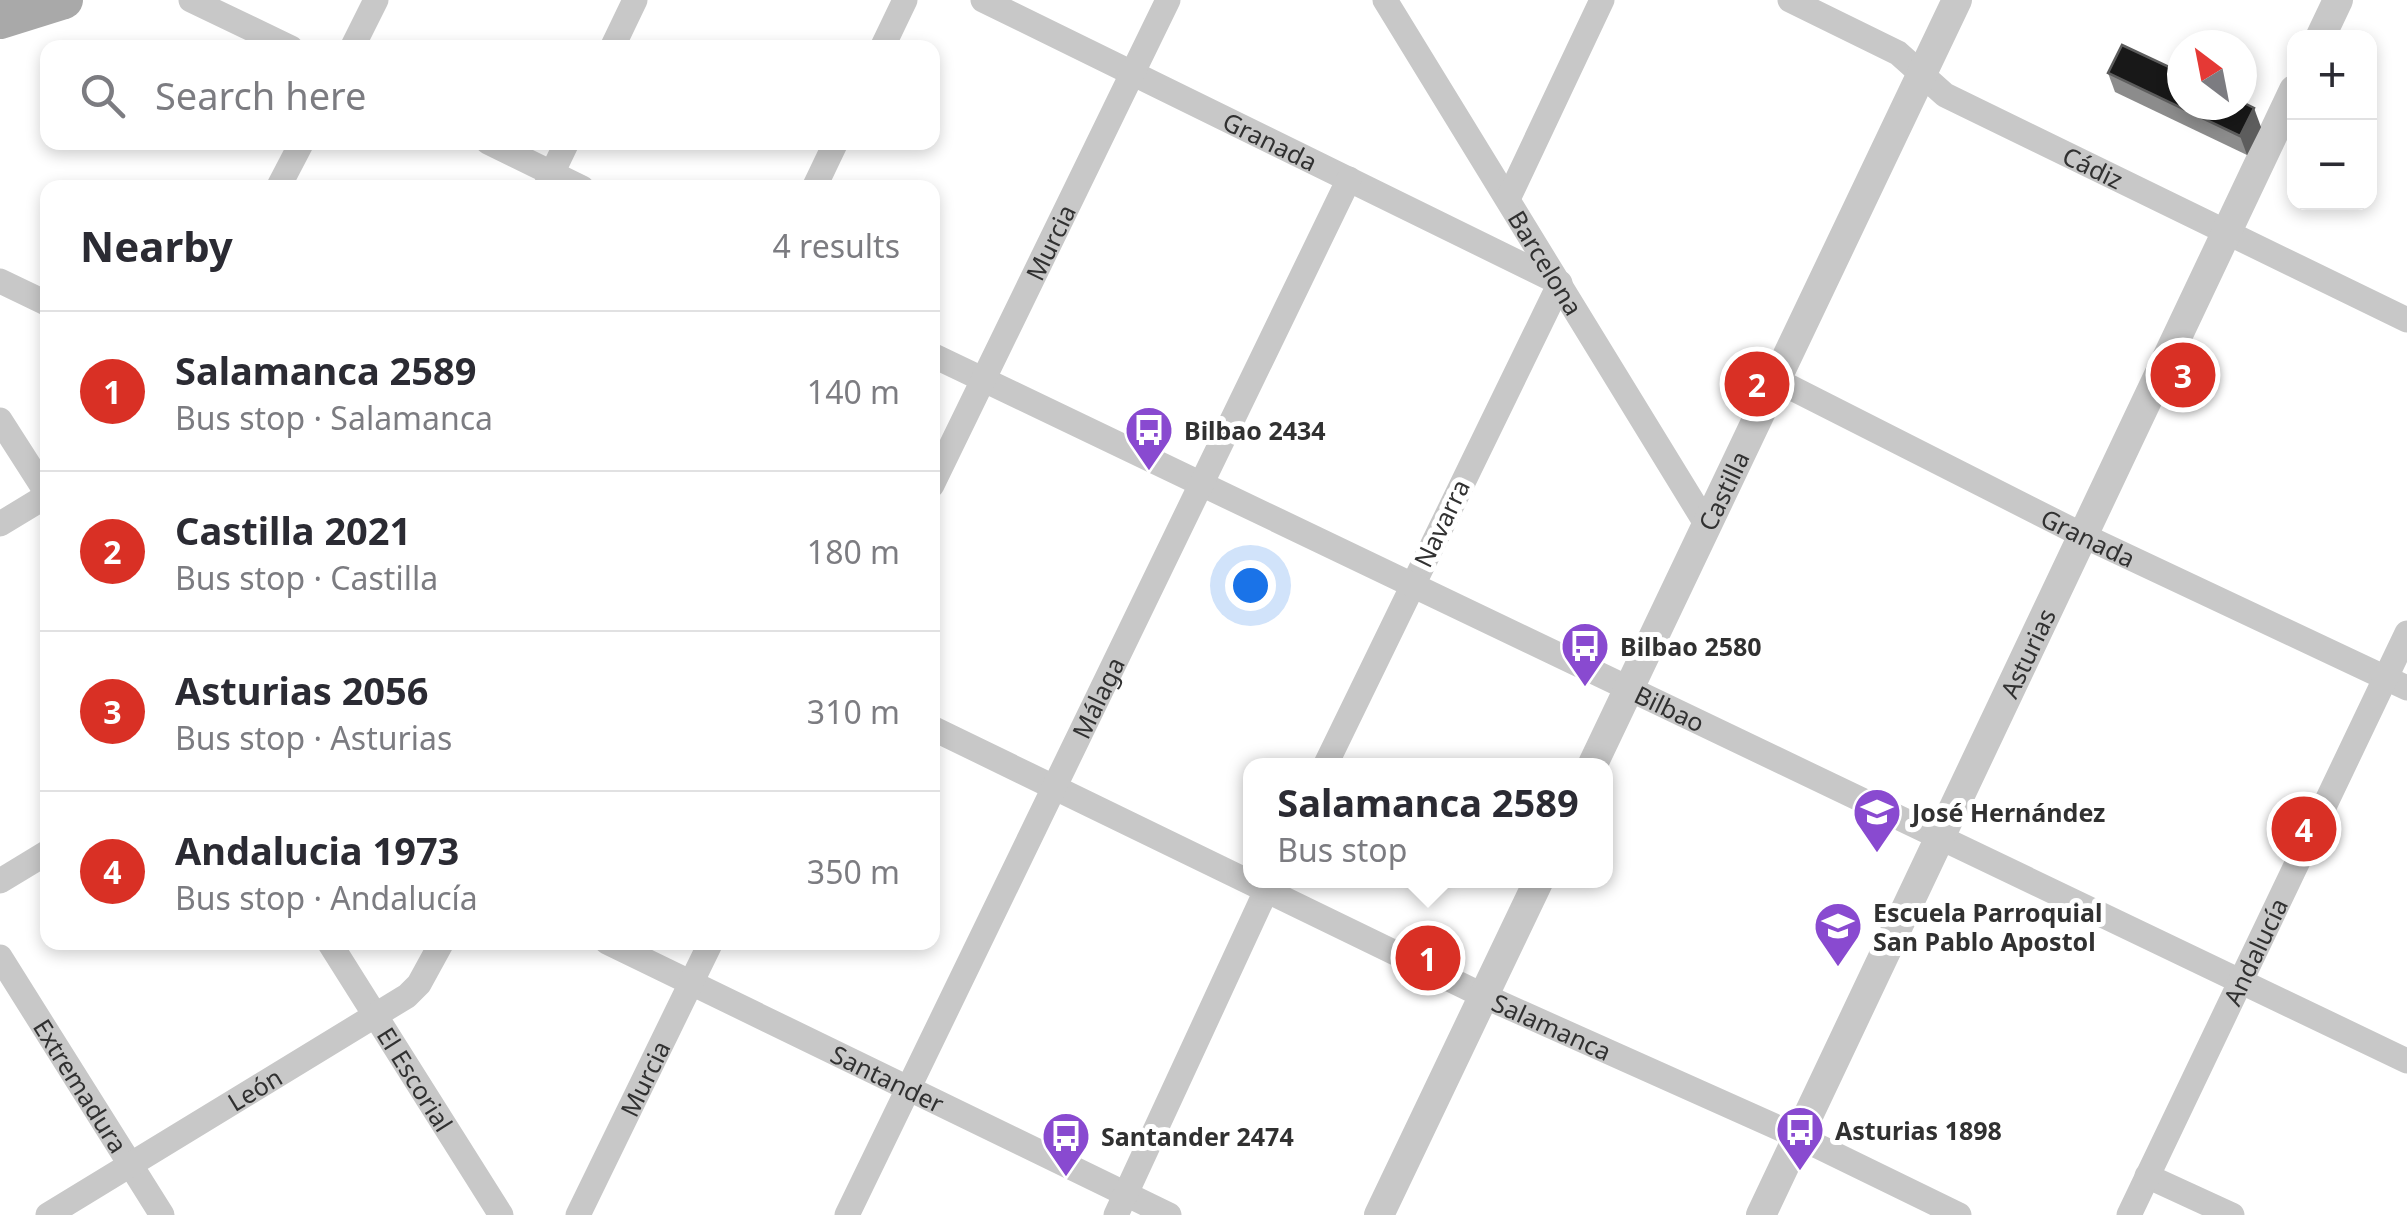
<!DOCTYPE html>
<html lang="en">
<head>
<meta charset="utf-8">
<style>
	body { margin:0; font-family:"Noto Sans",sans-serif; background:#f2f2f3; color:#2b2b33 }
	.controls { position:absolute; right:30px; top:30px; display:grid; overflow:hidden; border-radius:20px; box-shadow:0 5px 15px #0003 }
	.controls button { width:90px; height:90px; display:grid; place-items:center; padding:0; border:0; border-bottom:2px solid #e1e1e2; background:#fff; color:#2b2b33; font:50px sans-serif }
	.compass { position:absolute; left:2167px; top:30px; width:90px; height:90px; border-radius:50%; background:#fff; box-shadow:0 5px 15px #0003; rotate:328deg }
	.you { position:absolute; left:1250px; top:585px; width:35px; height:35px; margin:-25px; border:8px solid #fff; border-radius:50%; background:#1a73e8; box-shadow:0 0 0 15px #1a73e833 }
	.badge { display:grid; place-items:center; width:65px; height:65px; border-radius:50%; background:#d93025; color:#fff; font-size:32px; font-weight:700 }
	.pin { position:absolute; translate:-50% -50%; border:5px solid #fff; box-shadow:0 2px 10px #0006 }
	.popup { position:absolute; left:1243px; top:758px; width:370px; height:130px; box-sizing:border-box; display:grid; place-content:center; border-radius:20px; background:#fff; filter:drop-shadow(0 2px 8px #0005); font-size:32px; white-space:nowrap; color:#7c7c81 }
	.popup b { font-size:38px; color:#2b2b33 }
	.popup::after { content:''; position:absolute; left:50%; top:100%; margin-left:-20px; border:20px solid transparent; border-top-color:#fff }
	.list { margin:0; padding:0; list-style:none }
	h2 { display:flex; justify-content:space-between; align-items:center; height:130px; margin:0; padding:0 40px; font-size:42px }
	h2 small { font-size:32px; font-weight:400; color:#7c7c81 }
	.list li { display:grid; grid-template-columns:65px 1fr auto; gap:30px; align-items:center; box-sizing:border-box; height:160px; padding:0 40px; border-top:2px solid #e1e1e2 }
	.list b { display:block; font-size:38px; white-space:nowrap }
	.list p { margin:0; font-size:32px; white-space:nowrap; color:#7c7c81 }
	.list em { font-size:32px; font-style:normal; color:#7c7c81 }
	.icon { flex:none; width:55px; height:55px; fill:none; stroke:currentColor; stroke-width:2; stroke-linecap:round; stroke-linejoin:round }
	.map { position:relative; flex:none; width:2407px; height:1215px; overflow:hidden }
	.search { position:absolute; background:#fff; box-shadow:0 5px 15px #0003; left:40px; top:40px; width:900px; height:110px; display:flex; align-items:center; gap:25px; box-sizing:border-box; padding:0 35px; border-radius:20px; color:#7c7c81; font-size:38px }
	.panel { position:absolute; background:#fff; box-shadow:0 5px 15px #0003; left:40px; top:180px; width:900px; height:770px; border-radius:20px }
	.map>svg:first-child { display:block }
	.lines { fill:none; stroke-linecap:round; stroke-linejoin:round }
	.minor { stroke:#c8c8c8; stroke-width:25 }
	.tertiary { stroke:#c8c8c8; stroke-width:30 }
	.primary { stroke:#a9a9a9; stroke-width:38 }
	.wall { fill:#8c8c8c }
	.shaded-wall { fill:#5d5d5d }
	.building { fill:#181818; stroke:#5d5d5d; stroke-width:2.5 }
	.labels { text-anchor:middle; dominant-baseline:central; stroke-width:10; stroke-linejoin:round; paint-order:stroke }
	.street-label { font-size:25px; fill:#313131; stroke:#fff }
	.poi-label { font-size:25px; font-weight:bold; fill:#313131; stroke:#fff; text-anchor:start }
</style>
</head>
<body>
<div class="map">
<svg width="2407" height="1215" viewBox="0 0 2407 1215">
	<rect width="100%" height="100%" fill="#fff"/>
	<g class="lines">
		<!-- minor -->
		<g class="minor">
			<path d="M191 0 291 48"/>
			<path id="s1" d="M983 0 1560 283 1325 766"/>
			<path id="s2" d="M1385 0 1705 522"/>
			<path id="s3" d="M1790 0 1898 53 1945 95 2407 320"/>
			<path d="M352 48 376 0"/>
			<path d="M612 48 635 0"/>
			<path d="M882 48 905 0"/>
			<path d="M488 142 582 188"/>
			<path d="M278 188 302 142"/>
			<path d="M545 188 567 142"/>
			<path d="M814 188 836 142"/>
			<path d="M1508 199 1602 0"/>
			<path d="M0 281 48 304"/>
			<path id="s4" d="M932 355 2407 1061"/>
			<path id="s5" d="M1774 379 2084 536 2407 688"/>
			<path d="M0 420 48 495"/>
			<path id="s6" d="M932 485 1168 0"/>
			<path d="M0 524 48 495"/>
			<path id="s7" d="M932 728 1486 997 1799 1137 1959 1215"/>
			<path d="M0 881 48 852"/>
			<path id="s8" d="M329 942 501 1215"/>
			<path id="s9" d="M607 942 1169 1215"/>
			<path id="s10" d="M0 957 162 1215"/>
			<path d="M2147 1176 2232 1215"/>
			<path id="s11" d="M48 1215 407 996 419 984 442 942"/>
			<path id="s12" d="M578 1215 711 942"/>
			<path id="s13" d="M847 1215 1349 179"/>
			<path d="M1116 1215 1271 880"/>
			<path id="s14" d="M2129 1215 2407 633"/>
		</g>
		<!-- tertiary -->
		<g class="tertiary">
			<path d="M2320 38 2338 0"/>
			<path id="s15" d="M1592 766 1957 0"/>
			<path d="M1379 1215 1539 880"/>
			<path id="s16" d="M1761 1215 2294 90"/>
		</g>
		<!-- primary -->
		<path class="primary" d="M0 20 64 0"/>
	</g>
	<!-- wall -->
	<path class="wall" d="M2108 73 2261 127 2247 155 2115 92Z"/>
	<!-- shaded-wall -->
	<path class="shaded-wall" d="M2254 108 2261 127 2247 155 2240 136Z"/>
	<!-- building -->
	<path class="building" d="M2122 45 2182 73V105H2242V102L2254 108 2240 136 2108 73Z"/>
	<!-- icons -->
	<defs>
		<g id="bus-pin" transform="scale(2.5)"><path d="M0 17L-7.5 6A9.5 9.5 0 1 1 7.5 6Z" fill="#894ad0" stroke="#fff"/><path d="M-5-6H5V4H4V6H2V4H-2V6H-4V4H-5ZM-3.5-4V0h7V-4ZM-3.5 1.2v1.5H-2V1.2ZM2 1.2v1.5H3.5V1.2Z" fill="#fff"/></g>
		<g id="school-pin" transform="scale(2.5)"><path d="M0 17L-7.5 6A9.5 9.5 0 1 1 7.5 6Z" fill="#894ad0" stroke="#fff"/><path d="M0-5L7-2L0 1L-7-2ZM-4 1L0 2.5L4 1V4Q0 6-4 4Z" fill="#fff"/></g>
	</defs>
	<g fill-rule="evenodd">
		<use href="#bus-pin" x="1149" y="430"/>
		<use href="#bus-pin" x="1585" y="646"/>
		<use href="#school-pin" x="1877" y="812"/>
		<use href="#school-pin" x="1838" y="926"/>
		<use href="#bus-pin" x="1800" y="1130"/>
		<use href="#bus-pin" x="1066" y="1136"/>
	</g>
	<g class="labels">
		<!-- street labels -->
		<g class="street-label">
			<text stroke="none"><textPath href="#s1" startOffset="320">Granada</textPath></text>
			<text stroke="none"><textPath href="#s3" startOffset="348">Cádiz</textPath></text>
			<text stroke="none"><textPath href="#s6" startOffset="270">Murcia</textPath></text>
			<text stroke="none"><textPath href="#s2" startOffset="308">Barcelona</textPath></text>
			<text stroke="none"><textPath href="#s15" startOffset="305">Castilla</textPath></text>
			<text transform="translate(1441 523) rotate(-64)">Navarra</text>
			<text stroke="none"><textPath href="#s5" startOffset="352">Granada</textPath></text>
			<text stroke="none"><textPath href="#s16" startOffset="622">Asturias</textPath></text>
			<text stroke="none"><textPath href="#s13" startOffset="575">Málaga</textPath></text>
			<text stroke="none"><textPath href="#s4" startOffset="818">Bilbao</textPath></text>
			<text stroke="none"><textPath href="#s14" startOffset="292">Andalucía</textPath></text>
			<text stroke="none"><textPath href="#s7" startOffset="688">Salamanca</textPath></text>
			<text stroke="none"><textPath href="#s8" startOffset="162">El Escorial</textPath></text>
			<text stroke="none"><textPath href="#s12" startOffset="152">Murcia</textPath></text>
			<text stroke="none"><textPath href="#s9" startOffset="312">Santander</textPath></text>
			<text stroke="none"><textPath href="#s10" startOffset="152">Extremadura</textPath></text>
			<text stroke="none"><textPath href="#s11" startOffset="242">León</textPath></text>
		</g>
		<!-- poi labels -->
		<g class="poi-label">
			<text x="1184" y="430">Bilbao 2434</text>
			<text x="1620" y="646">Bilbao 2580</text>
			<text x="1912" y="812">José Hernández</text>
			<text x="1873" y="912">Escuela Parroquial<tspan x="1873" dy="29">San Pablo Apostol</tspan></text>
			<text x="1835" y="1130">Asturias 1898</text>
			<text x="1101" y="1136">Santander 2474</text>
		</g>
	</g>
</svg>
<div class="controls">
<button>+</button>
<button>−</button>
</div>
<svg class="compass" viewBox="-18 -18 36 36"><path d="M0-13l5 13h-10z" fill="#e53935"/><path d="M0 13l5-13h-10z" fill="#7c7c81"/></svg>
<div class="you"></div>
<div class="pin badge" style="left:1428px;top:958px">1</div>
<div class="popup"><b>Salamanca 2589</b>Bus stop</div>
<div class="pin badge" style="left:1757px;top:384px">2</div>
<div class="pin badge" style="left:2183px;top:375px">3</div>
<div class="pin badge" style="left:2304px;top:829px">4</div>
<div class="search"><svg class="icon" aria-label="search" viewBox="0 0 24 24"><circle cx="10" cy="10" r="6"/><path d="M15 15l6 6"/></svg>Search here</div>
<section class="panel">
<h2>Nearby<small>4 results</small></h2>
<ul class="list">
<li><span class="badge">1</span><div><b>Salamanca 2589</b><p>Bus stop · Salamanca</p></div><em>140 m</em></li>
<li><span class="badge">2</span><div><b>Castilla 2021</b><p>Bus stop · Castilla</p></div><em>180 m</em></li>
<li><span class="badge">3</span><div><b>Asturias 2056</b><p>Bus stop · Asturias</p></div><em>310 m</em></li>
<li><span class="badge">4</span><div><b>Andalucia 1973</b><p>Bus stop · Andalucía</p></div><em>350 m</em></li>
</ul>
</section>
</div>
</body>
</html>
